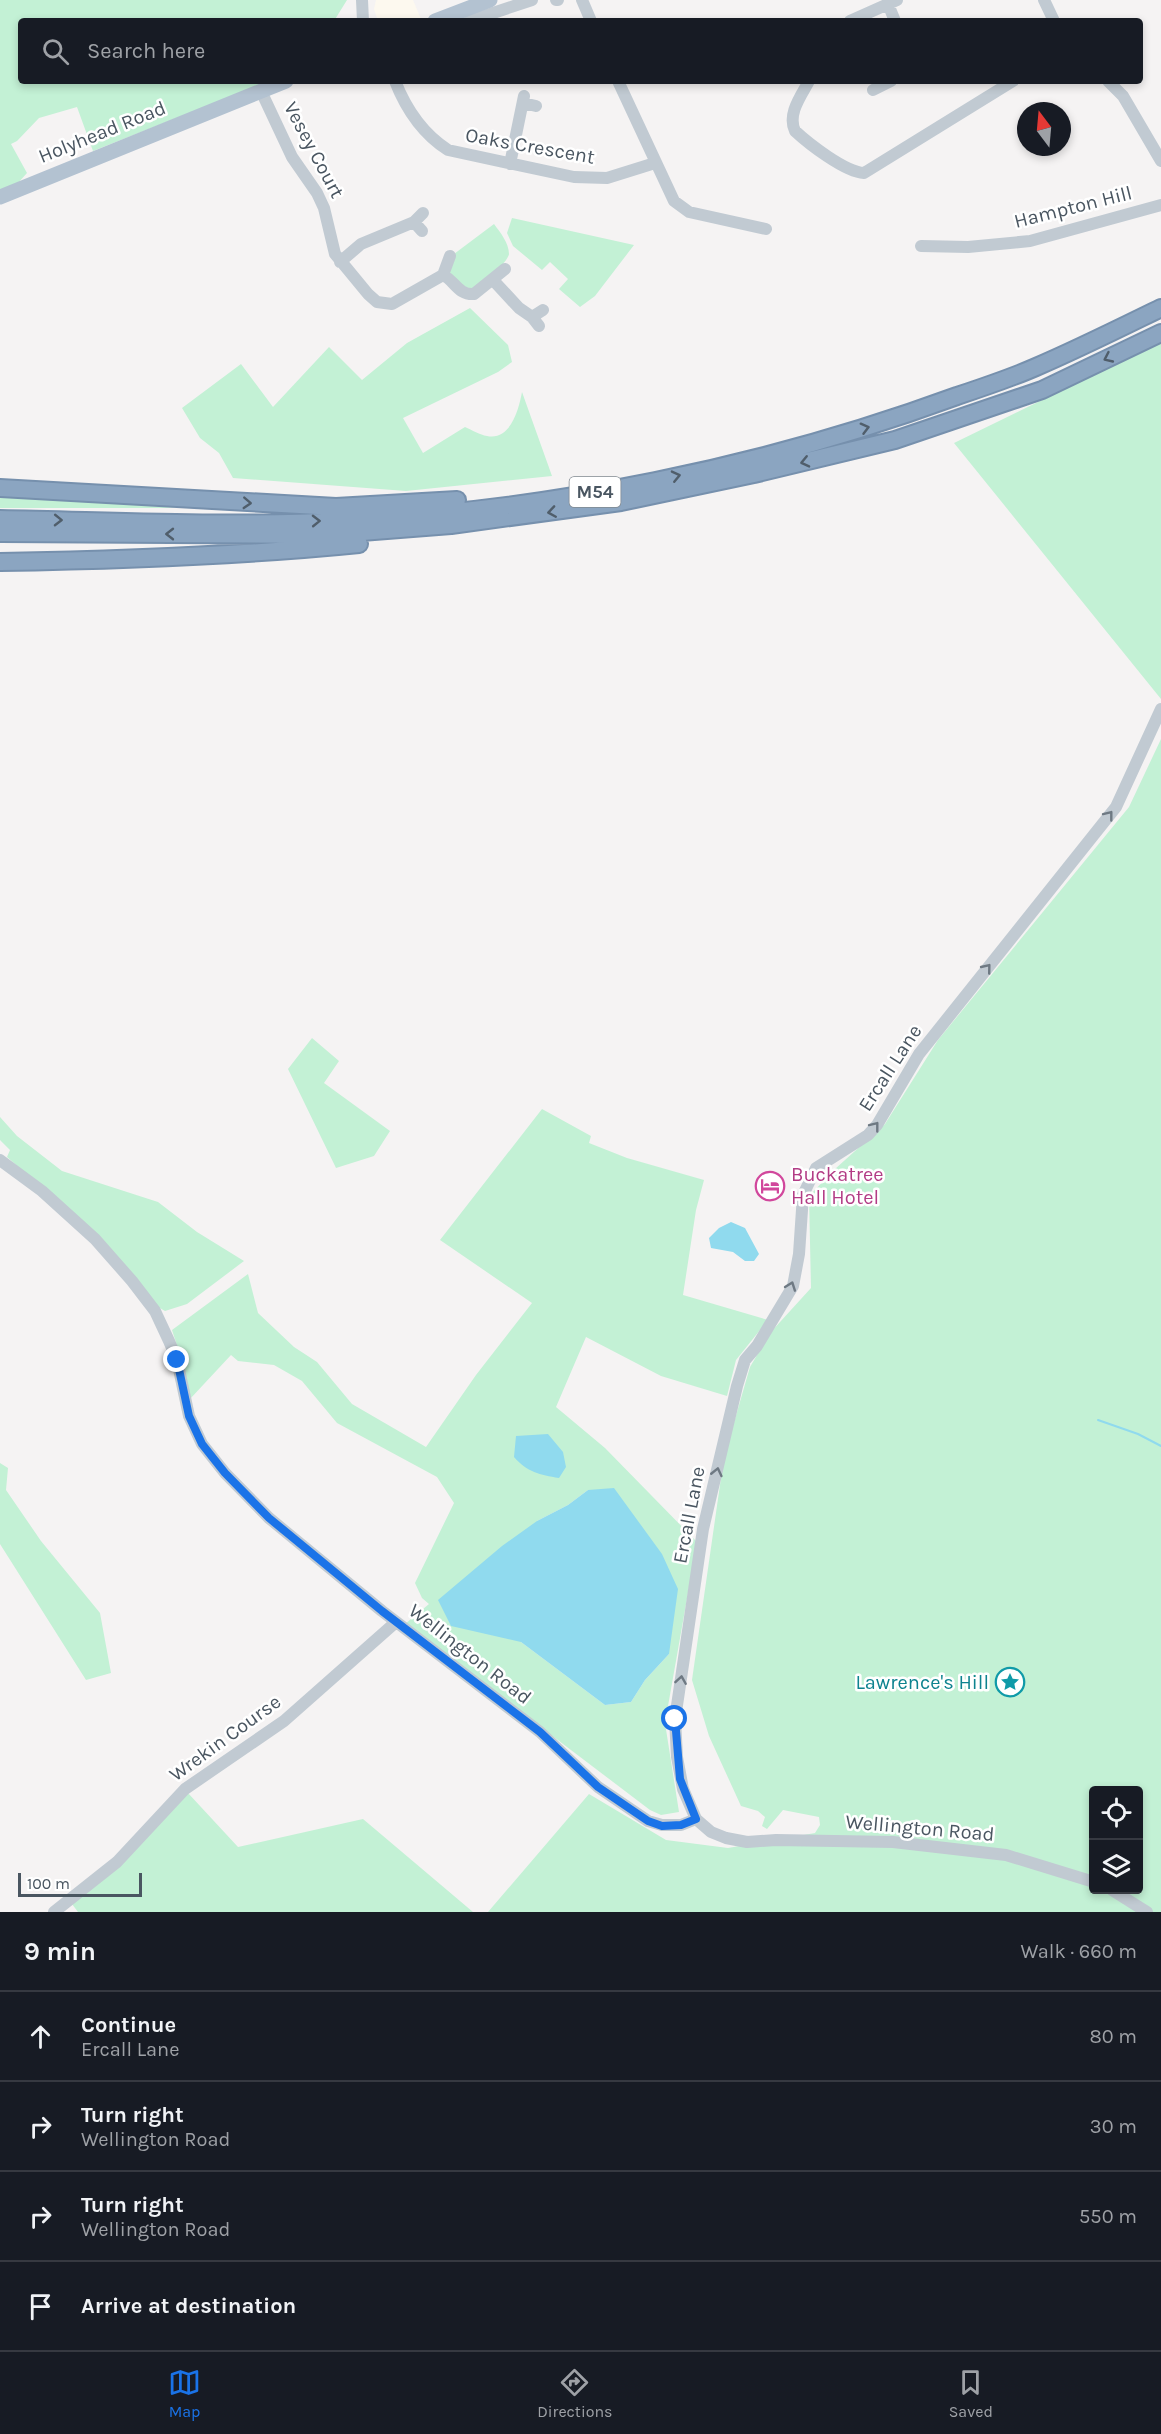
<!DOCTYPE html>
<html lang="en">
<head>
<meta charset="utf-8">
<style>
	body { margin:0; font-family:Karla,sans-serif; background:#20242c; color:#f1f3f6 }
	.controls { position:absolute; right:18px; bottom:18px; display:grid; overflow:hidden; border-radius:6px; box-shadow:0 3px 9px #0003 }
	.controls button { width:54px; height:54px; display:grid; place-items:center; padding:0; border:0; border-bottom:2px solid #363941; background:#171b24; color:#f1f3f6; font:30px sans-serif }
	.compass { position:absolute; left:1017px; top:102px; width:54px; height:54px; border-radius:50%; background:#171b24; box-shadow:0 3px 9px #0003; rotate:344deg }
	.scale { position:absolute; left:18px; bottom:15px; width:124px; box-sizing:border-box; padding-left:6px; border:3px solid #4a5661; border-top:0; font-size:16px; line-height:21px; white-space:nowrap; color:#4a5661; -webkit-text-stroke:4px #fff; paint-order:stroke }
	.stop { position:absolute; width:18px; height:18px; margin:-14px; border:4px solid #1a73e8; border-radius:50%; background:#fff }
	.stop.end { background:#1a73e8; border-color:#fff; box-shadow:0 2px 6px #0008 }
	.list { margin:0; padding:0; list-style:none }
	h2 { display:flex; justify-content:space-between; align-items:center; height:78px; margin:0; padding:0 24px; font-size:26px }
	h2 small { font-size:20px; font-weight:400; color:#9ea1a6 }
	.list li { display:grid; grid-template-columns:39px 1fr auto; gap:18px; align-items:center; box-sizing:border-box; height:90px; padding:0 24px; border-top:2px solid #363941 }
	.list b { display:block; font-size:22px; white-space:nowrap }
	.list p { margin:0; font-size:20px; white-space:nowrap; color:#9ea1a6 }
	.list em { font-size:20px; font-style:normal; color:#9ea1a6 }
	.icon { flex:none; width:33px; height:33px; fill:none; stroke:currentColor; stroke-width:2; stroke-linecap:round; stroke-linejoin:round }
	.map { position:relative; flex:none; width:1161px; height:1912px; overflow:hidden }
	.search { position:absolute; background:#171b24; box-shadow:0 3px 9px #0003; left:18px; right:18px; top:18px; height:66px; display:flex; align-items:center; gap:15px; box-sizing:border-box; padding:0 21px; border-radius:6px; color:#9ea1a6; font-size:22px }
	.sheet { height:438px; background:#171b24 }
	nav { display:flex; justify-content:space-around; align-items:center; box-sizing:border-box; height:84px; border-top:2px solid #363941; background:#171b24; font-size:16px; color:#9ea1a6 }
	nav a { display:grid; justify-items:center; gap:3px }
	nav .on { color:#1a73e8 }
	.map>svg:first-child { display:block }
	.commercial { fill:#fdf9ef }
	.green { fill:#c3f1d5; fill-rule:evenodd }
	.water { fill:#90daee }
	.lines { fill:none; stroke-linecap:round; stroke-linejoin:round }
	.stream { stroke:#90daee; stroke-width:2 }
	.highway-casing { stroke:#7690ad; stroke-width:20 }
	.minor { stroke:#c1cad2; stroke-width:12 }
	.major { stroke:#b3c2d1; stroke-width:15 }
	.highway { stroke:#8ba5c1; stroke-width:16 }
	.oneway { stroke:#505e6b }
	.oneway2 { stroke:#6e7983 }
	.route { stroke:#1a73e8; stroke-width:8 }
	.labels { text-anchor:middle; dominant-baseline:central; stroke-width:5; stroke-linejoin:round; paint-order:stroke }
	.shield { fill:#fff; stroke:#808990; stroke-width:1.5 }
	.shield-label { font-size:18px; font-weight:bold; fill:#4a5661 }
	.street-label { font-size:20px; fill:#4a5661; stroke:#fff }
	.hotel-label { font-size:20px; fill:#b23c85; stroke:#fff; text-anchor:start }
	.culture-label { font-size:20px; fill:#0d838f; stroke:#fff; text-anchor:end }
</style>
</head>
<body>
<div class="map">
<svg width="1161" height="1912" viewBox="0 0 1161 1912">
	<rect width="100%" height="100%" fill="#f5f3f3"/>
	<!-- commercial -->
	<path class="commercial" d="M376 0H413L421 19 378 21 374 9Z"/>
	<!-- green -->
	<path class="green" d="M0 0H347L334 21H21V81H270L93 151 77 107 39 118 17 141 11 144 27 173 18 183 0 190Z
		M512 218 634 245 595 296 580 307 559 289 568 279 550 262 542 270 513 246 507 233Z
		M494 224C500 232 509 243 509 254 508 262 480 289 472 289 462 288 455 278 449 272L454 254Z
		M470 308 508 345 512 362 498 372 403 418 423 453 465 427C472 430 480 435 487 436 511 441 519 408 522 392L552 476 406 491 233 478 219 453 200 438 182 408 241 364 273 407 329 347 362 380 407 343Z
		M1161 342V699L954 443Z
		M0 496 181 508H0Z
		M1161 739V1912H488L589 1794 666 1840 728 1848 815 1833 820 1825 819 1817 783 1810 767 1829 762 1826 765 1817 758 1811 741 1806 709 1736 692 1680 724 1457 750 1367 770 1333 811 1288 809 1196 835 1169 885 1124 938 1040 1129 807ZM1094 1790H1138V1890H1094Z
		M312 1038 339 1061 324 1083 390 1131 374 1156 336 1168 288 1069Z
		M542 1109 591 1136 589 1143 627 1158 704 1180 696 1210 683 1295 768 1320 736 1360 727 1396 661 1376 586 1337 556 1407 605 1448 697 1542 665 1723 679 1812 661 1815 650 1810 405 1624 429 1604 422 1598 415 1583 454 1503 437 1477 337 1423 302 1381 274 1365 238 1361 231 1355 190 1399 185 1370 172 1330 248 1274 258 1313 294 1347 317 1362 352 1404 426 1447 476 1375 532 1303 440 1240ZM588 1490 669 1654 645 1680 631 1702 605 1705 521 1642 537 1521 568 1505Z
		M0 1117 17 1136 62 1171 158 1202 197 1232 244 1261 187 1304 165 1311 158 1307 90 1229 7 1157 10 1150 0 1140Z
		M0 1463 8 1468 6 1490 41 1541 100 1613 111 1673 86 1680 0 1544Z
		M188 1793 238 1847 363 1819 473 1912H78L72 1904Z"/>
	<!-- water -->
	<path class="water" d="M731 1222 745 1228 759 1254 754 1261H745L733 1252 711 1248 709 1238 719 1228Z
		M548 1434 563 1452 566 1467 559 1478C540 1475 527 1472 514 1457L516 1436Z
		M614 1488 662 1554 678 1589 669 1654 645 1680 631 1702 605 1705 521 1642 451 1626 438 1600 502 1546 537 1521 568 1505 588 1490Z"/>
	<g class="lines">
		<!-- stream -->
		<path class="stream" d="M1098 1420 1138 1434 1161 1446"/>
		<!-- highway casing -->
		<g class="highway-casing">
			<path id="highway" d="M0 488 336 507 457 500
				M0 519C114 521 228 527 342 521 551 510 761 468 957 396 984 387 1011 378 1036 367 1078 349 1120 328 1161 308
				M0 533 323 535 451 525 621 502 754 474 895 440 1042 390 1161 333
				M0 562C120 560 240 556 359 544"/>
		</g>
		<!-- minor -->
		<path class="minor" d="M362 0 363 21
			M556 0H558
			M582 0 591 21
			M1044 0 1054 21
			M888 4 895 21
			M469 21 532 0
			M850 21 897 0
			M395 81C406 109 423 134 448 150L574 177 607 178 655 163
			M618 81 674 201 689 212 766 229
			M809 81C801 96 787 114 795 131 809 144 845 172 864 173L1013 81
			M1108 81 1123 96 1161 161
			M873 90 891 81
			M261 91 292 157 317 193 324 208 335 254 368 294 377 302 392 304 443 275C455 281 458 295 474 294L505 269
			M523 103 536 106
			M510 164 524 96
			M414 222 422 231
			M921 246 968 247 1030 241 1161 205
			M340 262 361 244 414 222 423 213
			M443 275 450 256
			M493 280 519 308 532 317 539 326
			M532 317 543 310
			M0 1160 42 1191 95 1239 132 1281 155 1311 169 1341 177 1360 189 1416 202 1444 225 1473 269 1518 382 1611 540 1732 598 1787 648 1821 662 1825H681L696 1819
			M1094 1882 1006 1855 893 1842 776 1840 747 1842 726 1838 711 1832 696 1819 683 1789 677 1757 675 1719 703 1529 737 1386 745 1360 757 1346 793 1286 799 1254 803 1195 816 1168 868 1135 877 1125 919 1054 1116 807 1161 709
			M1112 1890 1147 1912
			M54 1912 117 1862 185 1789 284 1721 396 1622"/>
		<!-- major -->
		<path class="major" d="M435 21 490 0
			M0 197 286 81"/>
		<!-- highway -->
		<use href="#highway" class="highway"/>
	</g>
	<!-- one-way arrows -->
	<defs><path id="oneway-chevron" d="M-2-3.5L2.5 0L-2 3.5" fill="none" stroke-width="1.6" stroke-linecap="round" stroke-linejoin="round" transform="scale(1.5)"/></defs>
	<g class="oneway">
		<use href="#oneway-chevron" transform="translate(1108 358) rotate(155)"/>
		<use href="#oneway-chevron" transform="translate(865 428) rotate(-15)"/>
		<use href="#oneway-chevron" transform="translate(805 462) rotate(167)"/>
		<use href="#oneway-chevron" transform="translate(676 476) rotate(-13)"/>
		<use href="#oneway-chevron" transform="translate(247 503) rotate(3)"/>
		<use href="#oneway-chevron" transform="translate(552 512) rotate(171)"/>
		<use href="#oneway-chevron" transform="translate(58 520) rotate(1)"/>
		<use href="#oneway-chevron" transform="translate(316 521) rotate(-1)"/>
		<use href="#oneway-chevron" transform="translate(170 534) rotate(-180)"/>
	</g>
	<g class="oneway2">
		<use href="#oneway-chevron" transform="translate(1109 815) rotate(-52)"/>
		<use href="#oneway-chevron" transform="translate(987 968) rotate(-51)"/>
		<use href="#oneway-chevron" transform="translate(875 1126) rotate(-52)"/>
		<use href="#oneway-chevron" transform="translate(791 1286) rotate(-70)"/>
		<use href="#oneway-chevron" transform="translate(717 1472) rotate(-77)"/>
		<use href="#oneway-chevron" transform="translate(681 1680) rotate(-81)"/>
	</g>
	<g class="lines">
		<!-- route -->
		<path class="route" d="M177 1360 189 1416 202 1444 225 1473 269 1518 382 1611 540 1732 598 1787 648 1821 662 1826 681 1825 696 1819 680 1779 675 1719"/>
	</g>
	<!-- icons -->
	<defs>
		<g id="hotel-ring" transform="scale(1.5)"><circle r="9.5" fill="#fff" stroke="#d1479c" stroke-width="1.5"/><path d="M-6-4.5h1.5V1H6V5H4.5V3h-9V5H-6ZM-4 0a1.8 1.8 0 1 1 3.6 0ZM.5 0V-2.5h3Q6-2.5 6 0Z" fill="#d1479c"/></g>
		<g id="sight-ring" transform="scale(1.5)"><circle r="9.5" fill="#fff" stroke="#0f9aa8" stroke-width="1.5"/><path d="M0-6L1.8-2.2L6-1.7L2.9 1.2L3.7 5.4L0 3.3L-3.7 5.4L-2.9 1.2L-6-1.7L-1.8-2.2Z" fill="#0f9aa8"/></g>
	</defs>
	<g fill-rule="evenodd">
		<use href="#hotel-ring" x="770" y="1186"/>
		<use href="#sight-ring" x="1010" y="1682"/>
	</g>
	<g class="labels">
		<!-- shield labels -->
		<rect class="shield" x="569.5" y="477" width="51" height="30" rx="4.5"/>
		<g class="shield-label">
			<text x="595" y="492">M54</text>
		</g>
		<!-- street labels -->
		<g class="street-label">
			<text transform="translate(102 132) rotate(-22)">Holyhead Road</text>
			<text transform="translate(530 146) rotate(10)">Oaks Crescent</text>
			<text transform="translate(314 150) rotate(62)">Vesey Court</text>
			<text transform="translate(1073 207) rotate(-14)">Hampton Hill</text>
			<text transform="translate(890 1068) rotate(-57)">Ercall Lane</text>
			<text transform="translate(689 1515) rotate(-79)">Ercall Lane</text>
			<text transform="translate(470 1654) rotate(38)">Wellington Road</text>
			<text transform="translate(225 1738) rotate(-36)">Wrekin Course</text>
			<text transform="translate(920 1828) rotate(5)">Wellington Road</text>
		</g>
		<!-- hotel labels -->
		<g class="hotel-label">
			<text x="791" y="1174">Buckatree<tspan x="791" dy="23">Hall Hotel</tspan></text>
		</g>
		<!-- culture labels -->
		<g class="culture-label">
			<text x="989" y="1682">Lawrence's Hill</text>
		</g>
	</g>
</svg>
<div class="controls">
<button><svg class="icon" aria-label="locate" viewBox="0 0 24 24"><circle cx="12" cy="12" r="6"/><path d="M12 2v4M12 18v4M2 12h4M18 12h4"/></svg></button>
<button><svg class="icon" aria-label="layers" viewBox="0 0 24 24"><path d="M12 4l9 5-9 5-9-5zM3 14l9 5 9-5"/></svg></button>
</div>
<svg class="compass" viewBox="-18 -18 36 36"><path d="M0-13l5 13h-10z" fill="#e53935"/><path d="M0 13l5-13h-10z" fill="#9ea1a6"/></svg>
<div class="scale">100 m</div>
<div class="stop" style="left:675px;top:1719px"></div>
<div class="stop end" style="left:177px;top:1360px"></div>
<div class="search"><svg class="icon" aria-label="search" viewBox="0 0 24 24"><circle cx="10" cy="10" r="6"/><path d="M15 15l6 6"/></svg>Search here</div>
</div>
<section class="sheet">
<h2>9 min<small>Walk · 660 m</small></h2>
<ul class="list">
<li><svg class="icon" aria-label="ahead" viewBox="0 0 24 24"><path d="M12 20V5M6 11l6-6 6 6"/></svg><div><b>Continue</b><p>Ercall Lane</p></div><em>80 m</em></li>
<li><svg class="icon" aria-label="right" viewBox="0 0 24 24"><path d="M7 20v-9h11M14 6l5 5-5 5"/></svg><div><b>Turn right</b><p>Wellington Road</p></div><em>30 m</em></li>
<li><svg class="icon" aria-label="right" viewBox="0 0 24 24"><path d="M7 20v-9h11M14 6l5 5-5 5"/></svg><div><b>Turn right</b><p>Wellington Road</p></div><em>550 m</em></li>
<li><svg class="icon" aria-label="arrive" viewBox="0 0 24 24"><path d="M6 21V4h12l-3 4 3 4H6"/></svg><div><b>Arrive at destination</b></div></li>
</ul>
</section>
<nav>
<a class="on"><svg class="icon" aria-label="map" viewBox="0 0 24 24"><path d="M3 6l6-2 6 2 6-2v14l-6 2-6-2-6 2zM9 4v14M15 6v14"/></svg>Map</a>
<a><svg class="icon" aria-label="directions" viewBox="0 0 24 24"><path d="M12 3l9 9-9 9-9-9zM9 14v-3h6M13 9l2 2-2 2"/></svg>Directions</a>
<a><svg class="icon" aria-label="saved" viewBox="0 0 24 24"><path d="M7 4h10v16l-5-4-5 4z"/></svg>Saved</a>
</nav>
</body>
</html>
